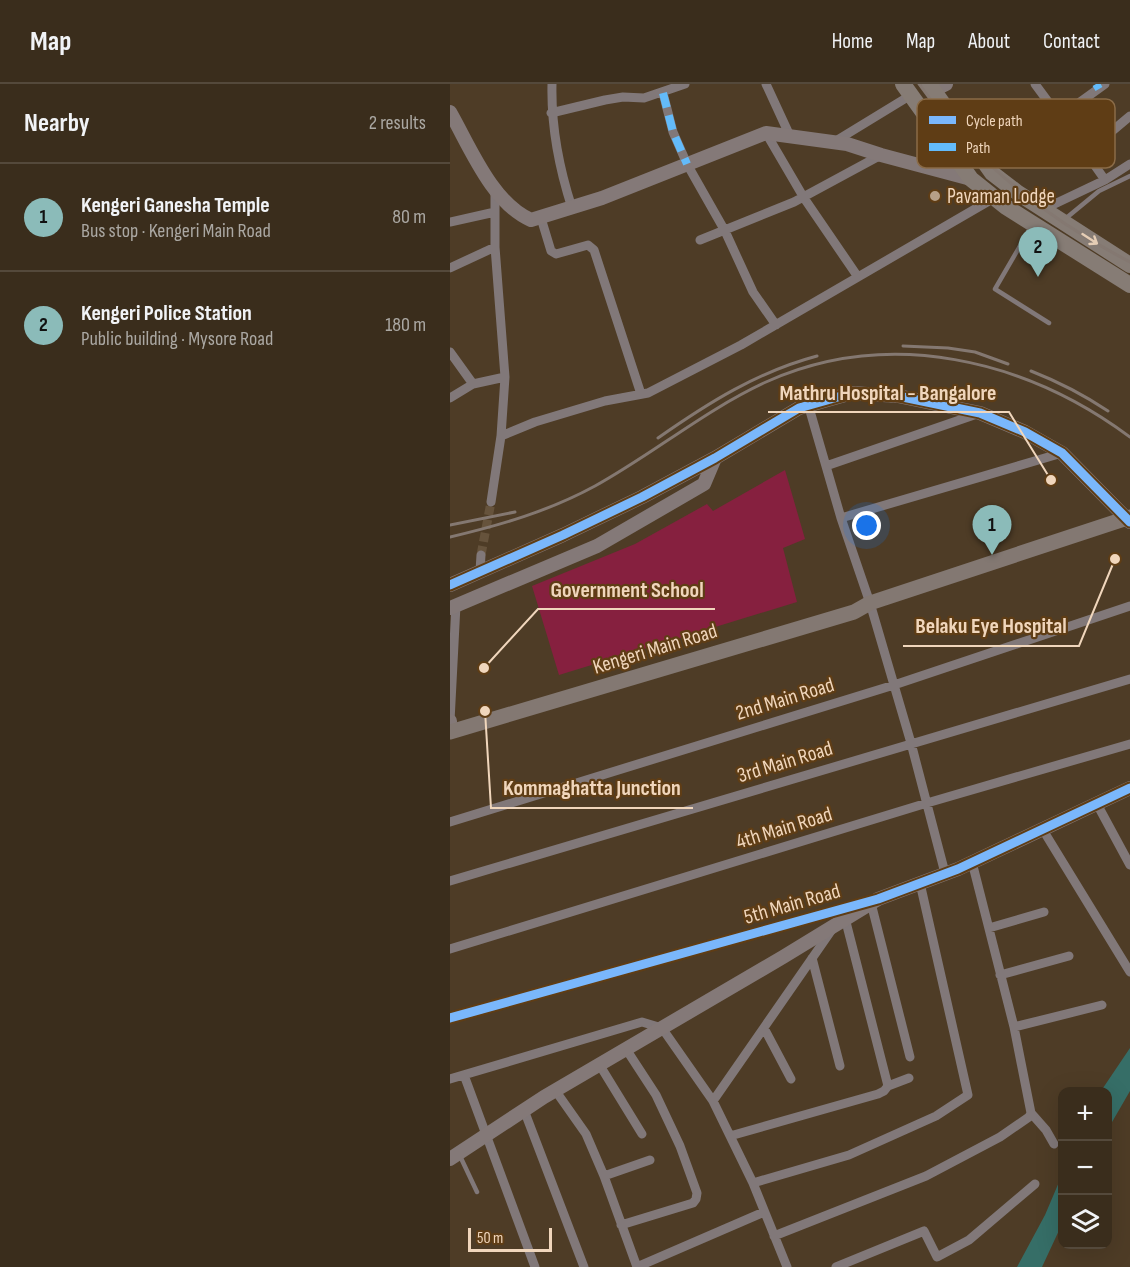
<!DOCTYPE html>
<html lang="en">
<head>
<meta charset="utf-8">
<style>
	body { margin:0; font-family:"Sofia Sans Condensed",sans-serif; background:#413525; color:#f1f3f6 }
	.controls { position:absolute; right:18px; bottom:18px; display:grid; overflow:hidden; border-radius:12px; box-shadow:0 6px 24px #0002 }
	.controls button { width:54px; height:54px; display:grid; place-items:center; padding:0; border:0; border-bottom:2px solid #54493b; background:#3a2d1c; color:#f1f3f6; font:30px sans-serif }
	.scale { position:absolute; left:18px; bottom:15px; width:84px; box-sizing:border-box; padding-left:6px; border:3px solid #f0d6bc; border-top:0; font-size:16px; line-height:21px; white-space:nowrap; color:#f0d6bc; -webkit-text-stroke:4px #5f3d15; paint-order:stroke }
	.you { position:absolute; left:417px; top:442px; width:21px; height:21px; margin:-15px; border:4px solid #fff; border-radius:50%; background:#1a73e8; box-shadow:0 0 0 9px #1a73e833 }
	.badge { display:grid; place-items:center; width:39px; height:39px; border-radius:50%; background:#8bbbb9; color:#111; font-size:20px; font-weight:700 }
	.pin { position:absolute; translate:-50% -50px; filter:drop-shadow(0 2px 3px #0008) }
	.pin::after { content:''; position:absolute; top:32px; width:21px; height:18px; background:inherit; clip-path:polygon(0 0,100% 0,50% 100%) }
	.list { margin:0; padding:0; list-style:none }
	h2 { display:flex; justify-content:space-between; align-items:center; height:78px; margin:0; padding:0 24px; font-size:26px }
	h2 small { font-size:20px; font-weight:400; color:#aba8a3 }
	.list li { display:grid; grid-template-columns:39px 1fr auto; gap:18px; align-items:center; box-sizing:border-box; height:108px; padding:0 24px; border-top:2px solid #54493b }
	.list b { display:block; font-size:22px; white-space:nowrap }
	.list p { margin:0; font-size:20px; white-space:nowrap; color:#aba8a3 }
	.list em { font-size:20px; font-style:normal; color:#aba8a3 }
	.icon { flex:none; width:33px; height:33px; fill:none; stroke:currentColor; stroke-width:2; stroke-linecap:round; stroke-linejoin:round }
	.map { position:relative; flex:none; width:680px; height:1183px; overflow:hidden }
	header { display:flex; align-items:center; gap:36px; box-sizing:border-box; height:84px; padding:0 30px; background:#3a2d1c; border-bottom:2px solid #54493b }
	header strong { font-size:28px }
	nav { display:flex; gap:33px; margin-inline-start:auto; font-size:21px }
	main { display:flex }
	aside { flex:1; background:#3a2d1c }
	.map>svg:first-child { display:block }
	.green { fill:#86203f }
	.water { fill:#366e67 }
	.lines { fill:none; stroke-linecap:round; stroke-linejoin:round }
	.street-tunnel { stroke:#66533c; stroke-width:9; stroke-dasharray:9 4.5; stroke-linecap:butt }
	.lane { stroke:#817879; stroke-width:4.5 }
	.street { stroke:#817879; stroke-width:9 }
	.secondary { stroke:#847978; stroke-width:14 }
	.primary { stroke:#837872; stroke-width:15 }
	.highway { stroke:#867c75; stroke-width:16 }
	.rail { stroke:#847871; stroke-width:3 }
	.quiet { stroke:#63bbfa; stroke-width:8; stroke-dasharray:15 8; stroke-linecap:butt }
	.cycleway-casing { stroke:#5f3d15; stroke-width:13 }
	.cycleway { stroke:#7ab7fb; stroke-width:9 }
	.oneway { stroke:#e5cdb5 }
	.poi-dot { fill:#b7a088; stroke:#5f3d15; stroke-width:2 }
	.labels { text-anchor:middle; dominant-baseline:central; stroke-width:4.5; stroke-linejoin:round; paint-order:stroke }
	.poi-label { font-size:21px; fill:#f0d6bc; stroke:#5f3d15; text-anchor:start }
	.street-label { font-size:21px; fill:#f0d6bc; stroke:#5f3d15 }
	.key { fill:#5f3d15; stroke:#8a6b47; stroke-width:1.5 }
	.key-label { font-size:16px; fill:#f0d6bc }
	.leader { fill:none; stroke:#f0d6bc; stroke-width:2 }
	.callout-dot { fill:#f0d6bc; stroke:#5f3d15; stroke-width:2 }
	.callout-label { font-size:22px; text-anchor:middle; font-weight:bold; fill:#f0d6bc; stroke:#5f3d15; stroke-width:4.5; stroke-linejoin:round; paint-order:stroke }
</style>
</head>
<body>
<header>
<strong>Map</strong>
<nav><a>Home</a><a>Map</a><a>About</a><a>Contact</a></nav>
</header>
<main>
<aside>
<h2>Nearby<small>2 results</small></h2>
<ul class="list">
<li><span class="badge">1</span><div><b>Kengeri Ganesha Temple</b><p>Bus stop · Kengeri Main Road</p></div><em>80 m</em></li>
<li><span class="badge">2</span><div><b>Kengeri Police Station</b><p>Public building · Mysore Road</p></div><em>180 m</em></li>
</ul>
</aside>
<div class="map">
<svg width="680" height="1183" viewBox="0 0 680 1183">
	<rect width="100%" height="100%" fill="#4e3c26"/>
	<!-- green -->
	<path class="green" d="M335 386 355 455 333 464 347 518 109 591 82 502 185 460 257 420 263 427Z"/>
	<!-- water -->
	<path class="water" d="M680 964V1007L658 1045V1008L651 1007Z
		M612 1091V1140L592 1183H567L595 1131Z"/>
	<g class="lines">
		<!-- street-tunnel -->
		<path class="street-tunnel" d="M31 471 41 418"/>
		<!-- lane -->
		<path class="lane" d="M615 135 649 107 680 92
			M581 143 545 205 599 239
			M10 1072 27 1108"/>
		<!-- street -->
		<path class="street" d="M102 0C101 42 109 84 122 124
			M316 0 340 52
			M585 0 636 69 680 32
			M213 9 223 48 237 80 275 147 303 208 326 241
			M101 29 155 16 173 13 194 14 235 0
			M608 34 655 0
			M508 40 542 21
			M316 49 354 114 408 193
			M384 58 461 11
			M636 69 655 96
			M594 125 655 96 680 80
			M91 134 101 167 106 170 138 161 144 166 191 310
			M0 138 45 128
			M250 156 344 118 431 71
			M0 184 45 163
			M0 268 23 300
			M0 314 23 300 55 293
			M358 320 391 434 420 519 461 659 495 789
			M51 352 85 338 155 317 198 309 291 261 544 114
			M376 382 527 330
			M41 418 51 352 55 293 45 163V107
			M391 434 612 369
			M30 487 31 471
			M0 637 6 521
			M647 720 680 781
			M0 738 444 601 680 522
			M593 746 680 888
			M0 797 680 595
			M421 819 460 973
			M539 844 594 828
			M0 865 477 719 680 660
			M362 874 390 982
			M550 891 619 872
			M0 934 417 818
			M564 943 652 921
			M314 944 341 995
			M149 980 192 1050
			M14 991 85 1183
			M0 995 192 938 212 944 263 1017 381 847
			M438 1002 459 994
			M105 1006 136 1050 154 1092 187 1183 314 1128
			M263 1017 303 1099 337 1183
			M74 1026 134 1183
			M581 1029 596 1046 604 1060
			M280 1052 428 1010 434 1007 438 1002 395 834
			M154 1092 200 1076
			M303 1099 399 1071 486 1032 518 1011 470 799
			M171 1141 243 1119 246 1115 247 1109 230 1062 206 1011 176 965
			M324 1152 476 1092 550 1053 579 1033 581 1029 564 943 522 778
			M386 1183 474 1147 487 1173 519 1156 585 1100"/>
		<!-- secondary -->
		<path class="secondary" d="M484 6 496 0
			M0 28C20 63 42 119 81 136L152 114 316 49 397 60 431 71 521 95
			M0 501 113 451 192 413 265 374 349 324 402 309 448 312 530 329 575 348 612 369 680 438
			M0 524 147 462 254 400 265 374
			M0 638V637
			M0 1075 94 1013 333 873 428 815 508 785 680 704"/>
		<!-- primary -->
		<path class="primary" d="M0 648 404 528 420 519 680 433"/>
		<!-- highway -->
		<path class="highway" d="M453 0 521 95 556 123 680 201
			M479 0 542 89 568 109 680 181"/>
		<!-- rail -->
		<path class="rail" d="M469 0C523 76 597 135 680 178
			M453 262 498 264 525 268 558 280
			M581 287C609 298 634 311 658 327
			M208 354C258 319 307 288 367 272
			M0 441 65 428
			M0 453C51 441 99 427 145 402 203 370 255 326 316 298 439 243 575 275 680 353"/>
		<!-- quiet -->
		<path class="quiet" d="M646 0 649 5
			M213 9 223 48 237 80
			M508 40 542 21"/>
		<!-- cycleway casing -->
		<g class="cycleway-casing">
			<path id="cycleway" d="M0 501 113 451 192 413 265 374 349 324 402 309 448 312 530 329 575 348 612 369 680 438
				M0 934 428 815 508 785 680 704"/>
		</g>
		<!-- cycleway -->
		<use href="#cycleway" class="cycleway"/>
	</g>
	<!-- one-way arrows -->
	<defs><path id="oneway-shaft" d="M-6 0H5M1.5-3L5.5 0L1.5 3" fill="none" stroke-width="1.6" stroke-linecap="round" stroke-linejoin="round" transform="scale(1.5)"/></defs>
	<use class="oneway" href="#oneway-shaft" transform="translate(640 155) rotate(33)"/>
	<!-- markers -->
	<circle class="poi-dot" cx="485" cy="112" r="6"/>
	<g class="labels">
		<!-- poi labels -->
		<g class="poi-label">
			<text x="497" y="112">Pavaman Lodge</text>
		</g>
		<!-- street labels -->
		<g class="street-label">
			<text transform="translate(205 565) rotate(-17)">Kengeri Main Road</text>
			<text transform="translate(335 615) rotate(-17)">2nd Main Road</text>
			<text transform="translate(335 678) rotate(-17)">3rd Main Road</text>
			<text transform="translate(334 744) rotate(-17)">4th Main Road</text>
			<text transform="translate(342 820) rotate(-16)">5th Main Road</text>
		</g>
	</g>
	<!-- legend -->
	<rect x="467" y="15" width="198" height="69" rx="9" class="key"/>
	<rect x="479" y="32" width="27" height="8" fill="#7ab7fb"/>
	<rect x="479" y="59" width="27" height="8" fill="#63bbfa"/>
	<g class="key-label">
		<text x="516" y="42">Cycle path</text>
		<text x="516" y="69">Path</text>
	</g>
	<!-- callouts -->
	<path class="leader" d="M601 396L559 328H318M34 584L88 525H265M665 475L629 562H453M35 627L41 724H243"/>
	<g class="callout-dot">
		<circle cx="601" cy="396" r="6"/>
		<circle cx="34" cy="584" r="6"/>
		<circle cx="665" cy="475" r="6"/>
		<circle cx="35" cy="627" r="6"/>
	</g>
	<g class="callout-label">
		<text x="438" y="316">Mathru Hospital - Bangalore</text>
		<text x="177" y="513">Government School</text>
		<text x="541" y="549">Belaku Eye Hospital</text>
		<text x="142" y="711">Kommaghatta Junction</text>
	</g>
</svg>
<div class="controls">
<button>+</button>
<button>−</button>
<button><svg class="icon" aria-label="layers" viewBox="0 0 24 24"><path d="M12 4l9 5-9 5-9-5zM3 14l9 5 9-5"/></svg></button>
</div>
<div class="scale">50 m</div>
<div class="you"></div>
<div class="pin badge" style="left:542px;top:471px">1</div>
<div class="pin badge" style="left:588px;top:193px">2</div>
</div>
</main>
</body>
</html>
